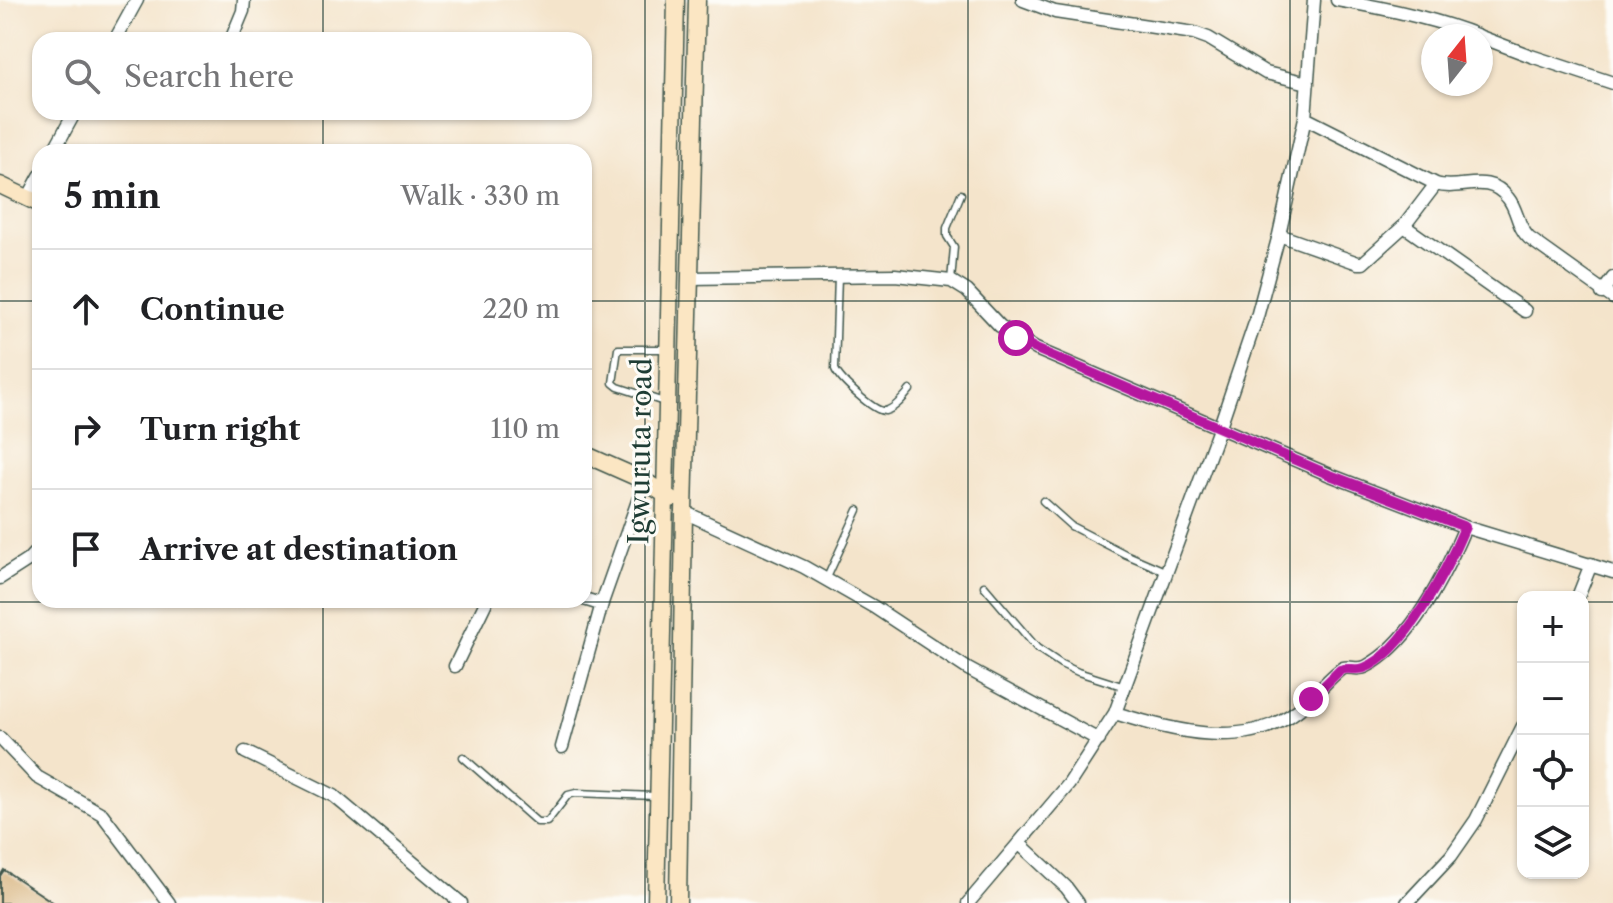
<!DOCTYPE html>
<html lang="en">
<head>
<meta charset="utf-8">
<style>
	body { margin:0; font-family:"Libre Caslon Text",serif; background:#f6f6f6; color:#202124 }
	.controls { position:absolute; right:24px; bottom:24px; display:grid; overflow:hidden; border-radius:16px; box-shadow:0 2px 6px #0004 }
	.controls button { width:72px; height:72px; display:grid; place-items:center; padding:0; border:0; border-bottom:2px solid #e0e0e0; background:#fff; color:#202124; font:40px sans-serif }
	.compass { position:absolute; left:1421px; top:24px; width:72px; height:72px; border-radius:50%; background:#fff; box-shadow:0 2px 6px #0004; rotate:17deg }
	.stop { position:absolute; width:24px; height:24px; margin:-18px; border:6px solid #b5179e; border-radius:50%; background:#fff }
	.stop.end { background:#b5179e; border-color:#fff; box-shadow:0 2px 8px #0008 }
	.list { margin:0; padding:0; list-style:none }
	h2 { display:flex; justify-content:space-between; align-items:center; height:104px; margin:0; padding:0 32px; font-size:34px }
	h2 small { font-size:26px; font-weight:400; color:#757577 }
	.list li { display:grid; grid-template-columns:52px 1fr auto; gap:24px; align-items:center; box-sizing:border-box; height:120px; padding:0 32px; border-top:2px solid #e0e0e0 }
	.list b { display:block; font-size:30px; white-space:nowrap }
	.list em { font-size:26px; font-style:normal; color:#757577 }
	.icon { flex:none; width:44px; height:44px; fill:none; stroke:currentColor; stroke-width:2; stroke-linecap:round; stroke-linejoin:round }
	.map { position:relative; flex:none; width:1613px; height:903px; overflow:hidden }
	.search { position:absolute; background:#fff; box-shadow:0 2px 6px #0004; left:32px; top:32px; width:560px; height:88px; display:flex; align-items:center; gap:20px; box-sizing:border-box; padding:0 28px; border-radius:24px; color:#757577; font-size:30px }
	.panel { position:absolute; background:#fff; box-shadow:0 2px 6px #0004; left:32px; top:144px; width:560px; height:464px; border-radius:24px }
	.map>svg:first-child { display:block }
	.building { fill:#d2a86c }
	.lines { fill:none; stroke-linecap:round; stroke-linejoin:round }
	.lane-casing { stroke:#3f564b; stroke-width:9 }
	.street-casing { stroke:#3f564b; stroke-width:15 }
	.secondary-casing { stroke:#3f564b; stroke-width:19 }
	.lane { stroke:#fff; stroke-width:6 }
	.street { stroke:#fff; stroke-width:12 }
	.secondary { stroke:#fbe6c3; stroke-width:16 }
	.route { stroke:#b5179e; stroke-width:10 }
	.grid { fill:none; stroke:#1f3d34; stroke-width:2; stroke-opacity:0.55 }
	.labels { text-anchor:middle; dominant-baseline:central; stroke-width:6; stroke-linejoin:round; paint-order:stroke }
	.street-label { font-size:28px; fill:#1f3d34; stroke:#fdfcf7 }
</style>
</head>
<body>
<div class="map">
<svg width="1613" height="903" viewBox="0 0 1613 903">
	<rect width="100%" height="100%" fill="#fdfcf7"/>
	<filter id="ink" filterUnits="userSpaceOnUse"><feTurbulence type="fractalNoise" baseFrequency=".0125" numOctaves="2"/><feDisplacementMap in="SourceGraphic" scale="16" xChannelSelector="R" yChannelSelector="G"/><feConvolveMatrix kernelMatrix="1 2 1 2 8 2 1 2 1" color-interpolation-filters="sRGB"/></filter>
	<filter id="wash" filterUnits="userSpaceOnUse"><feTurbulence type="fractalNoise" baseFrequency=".006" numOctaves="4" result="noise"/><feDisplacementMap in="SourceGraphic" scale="32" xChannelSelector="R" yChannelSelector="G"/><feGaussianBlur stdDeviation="1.8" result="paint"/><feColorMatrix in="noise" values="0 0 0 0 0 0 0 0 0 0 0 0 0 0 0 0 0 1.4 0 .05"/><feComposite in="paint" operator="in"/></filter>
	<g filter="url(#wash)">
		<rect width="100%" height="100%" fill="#f4e4cb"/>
		<g id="blocks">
			<!-- building -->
			<path class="building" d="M4 870 54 903H0V876Z"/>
		</g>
	</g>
	<g filter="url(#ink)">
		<use href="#blocks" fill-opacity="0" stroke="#3f564b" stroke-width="2"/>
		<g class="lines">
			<!-- lane casing -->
			<g class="lane-casing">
				<path id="lane" d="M838 276 835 369C839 379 874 412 885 411 895 409 904 397 910 390
					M951 281 954 247 947 236V228L961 194
					M664 402 618 387 613 383 618 349H668
					M1043 501 1071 526 1125 554 1167 572
					M826 580 858 510
					M984 586 1037 648 1061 664 1078 672 1125 687
					M463 757 537 822H547L568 795 576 793 655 796"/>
			</g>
			<!-- street casing -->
			<g class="street-casing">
				<path id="street" d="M1023 0 1055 12 1194 33 1208 38 1266 73 1308 83
					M1337 0C1386 8 1434 18 1479 36
					M1481 37 1531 56 1613 83
					M115 40 137 0
					M231 40 243 11 244 0
					M1305 118 1436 184C1460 192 1487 171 1508 198 1518 210 1517 227 1529 238L1613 298
					M53 152 75 112
					M28 198 40 176
					M1404 226 1525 311
					M1279 235 1358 263H1363L1404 226 1436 184
					M690 278 895 275 951 281 967 291 1000 326 1036 349 1330 475 1465 527 1613 572
					M1602 293 1613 278
					M684 512 804 567 874 607 968 669 1099 740
					M0 578 28 560 40 547
					M1578 597 1591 564
					M584 599 597 603 603 600 645 481
					M455 666 487 600
					M1115 713C1173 731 1246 751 1298 710 1309 702 1335 671 1343 668 1351 666 1359 671 1367 666 1412 642 1446 572 1465 527
					M0 738 37 777 102 814 169 903
					M562 747 603 600
					M245 752 334 796 461 903
					M1021 845 1066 887 1078 903
					M968 903 1069 784 1115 713 1220 426 1257 317 1279 235 1305 118 1314 0
					M1407 903 1451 856 1476 820 1523 726"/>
			</g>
			<!-- secondary casing -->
			<g class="secondary-casing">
				<path id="secondary" d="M0 185 40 204
					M584 454 645 481 671 499
					M656 903 676 0
					M678 903 684 512 697 0"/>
			</g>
			<!-- lane -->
			<use href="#lane" class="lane"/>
			<!-- street -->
			<use href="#street" class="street"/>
			<!-- secondary -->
			<use href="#secondary" class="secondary"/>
		</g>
	</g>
	<g class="lines" filter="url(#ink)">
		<!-- route -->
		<path class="route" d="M1016 338 1036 349 1330 475 1465 527C1449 565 1404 654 1364 668 1356 671 1348 667 1340 670L1311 699"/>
	</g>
	<!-- grid -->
	<path class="grid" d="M323 0V40M645 0V903M968 0V903M1290 0V903M323 112V152M0 301H40M584 301H1613M323 600V903M0 602H1523M1583 602H1613"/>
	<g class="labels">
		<!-- street labels -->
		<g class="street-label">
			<text transform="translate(640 451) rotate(-89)">Igwuruta road</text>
		</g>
	</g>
</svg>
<div class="controls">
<button>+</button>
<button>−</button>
<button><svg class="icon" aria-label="locate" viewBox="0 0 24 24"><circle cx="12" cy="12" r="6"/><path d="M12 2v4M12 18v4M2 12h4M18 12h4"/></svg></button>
<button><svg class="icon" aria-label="layers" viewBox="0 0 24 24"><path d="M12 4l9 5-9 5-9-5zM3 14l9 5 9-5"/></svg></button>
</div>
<svg class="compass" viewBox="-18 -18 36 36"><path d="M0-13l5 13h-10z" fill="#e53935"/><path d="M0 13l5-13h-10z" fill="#757577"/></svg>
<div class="stop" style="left:1016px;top:338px"></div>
<div class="stop end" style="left:1311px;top:699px"></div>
<div class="search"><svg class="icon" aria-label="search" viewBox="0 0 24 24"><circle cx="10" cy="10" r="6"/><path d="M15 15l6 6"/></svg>Search here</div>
<section class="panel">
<h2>5 min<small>Walk · 330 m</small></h2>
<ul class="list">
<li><svg class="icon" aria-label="ahead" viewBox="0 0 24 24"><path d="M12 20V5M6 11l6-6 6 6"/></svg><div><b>Continue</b></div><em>220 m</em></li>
<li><svg class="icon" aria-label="right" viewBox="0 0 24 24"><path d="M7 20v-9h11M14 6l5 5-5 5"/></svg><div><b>Turn right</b></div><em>110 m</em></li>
<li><svg class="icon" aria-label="arrive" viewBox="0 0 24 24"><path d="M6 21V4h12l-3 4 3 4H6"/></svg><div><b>Arrive at destination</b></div></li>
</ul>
</section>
</div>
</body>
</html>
